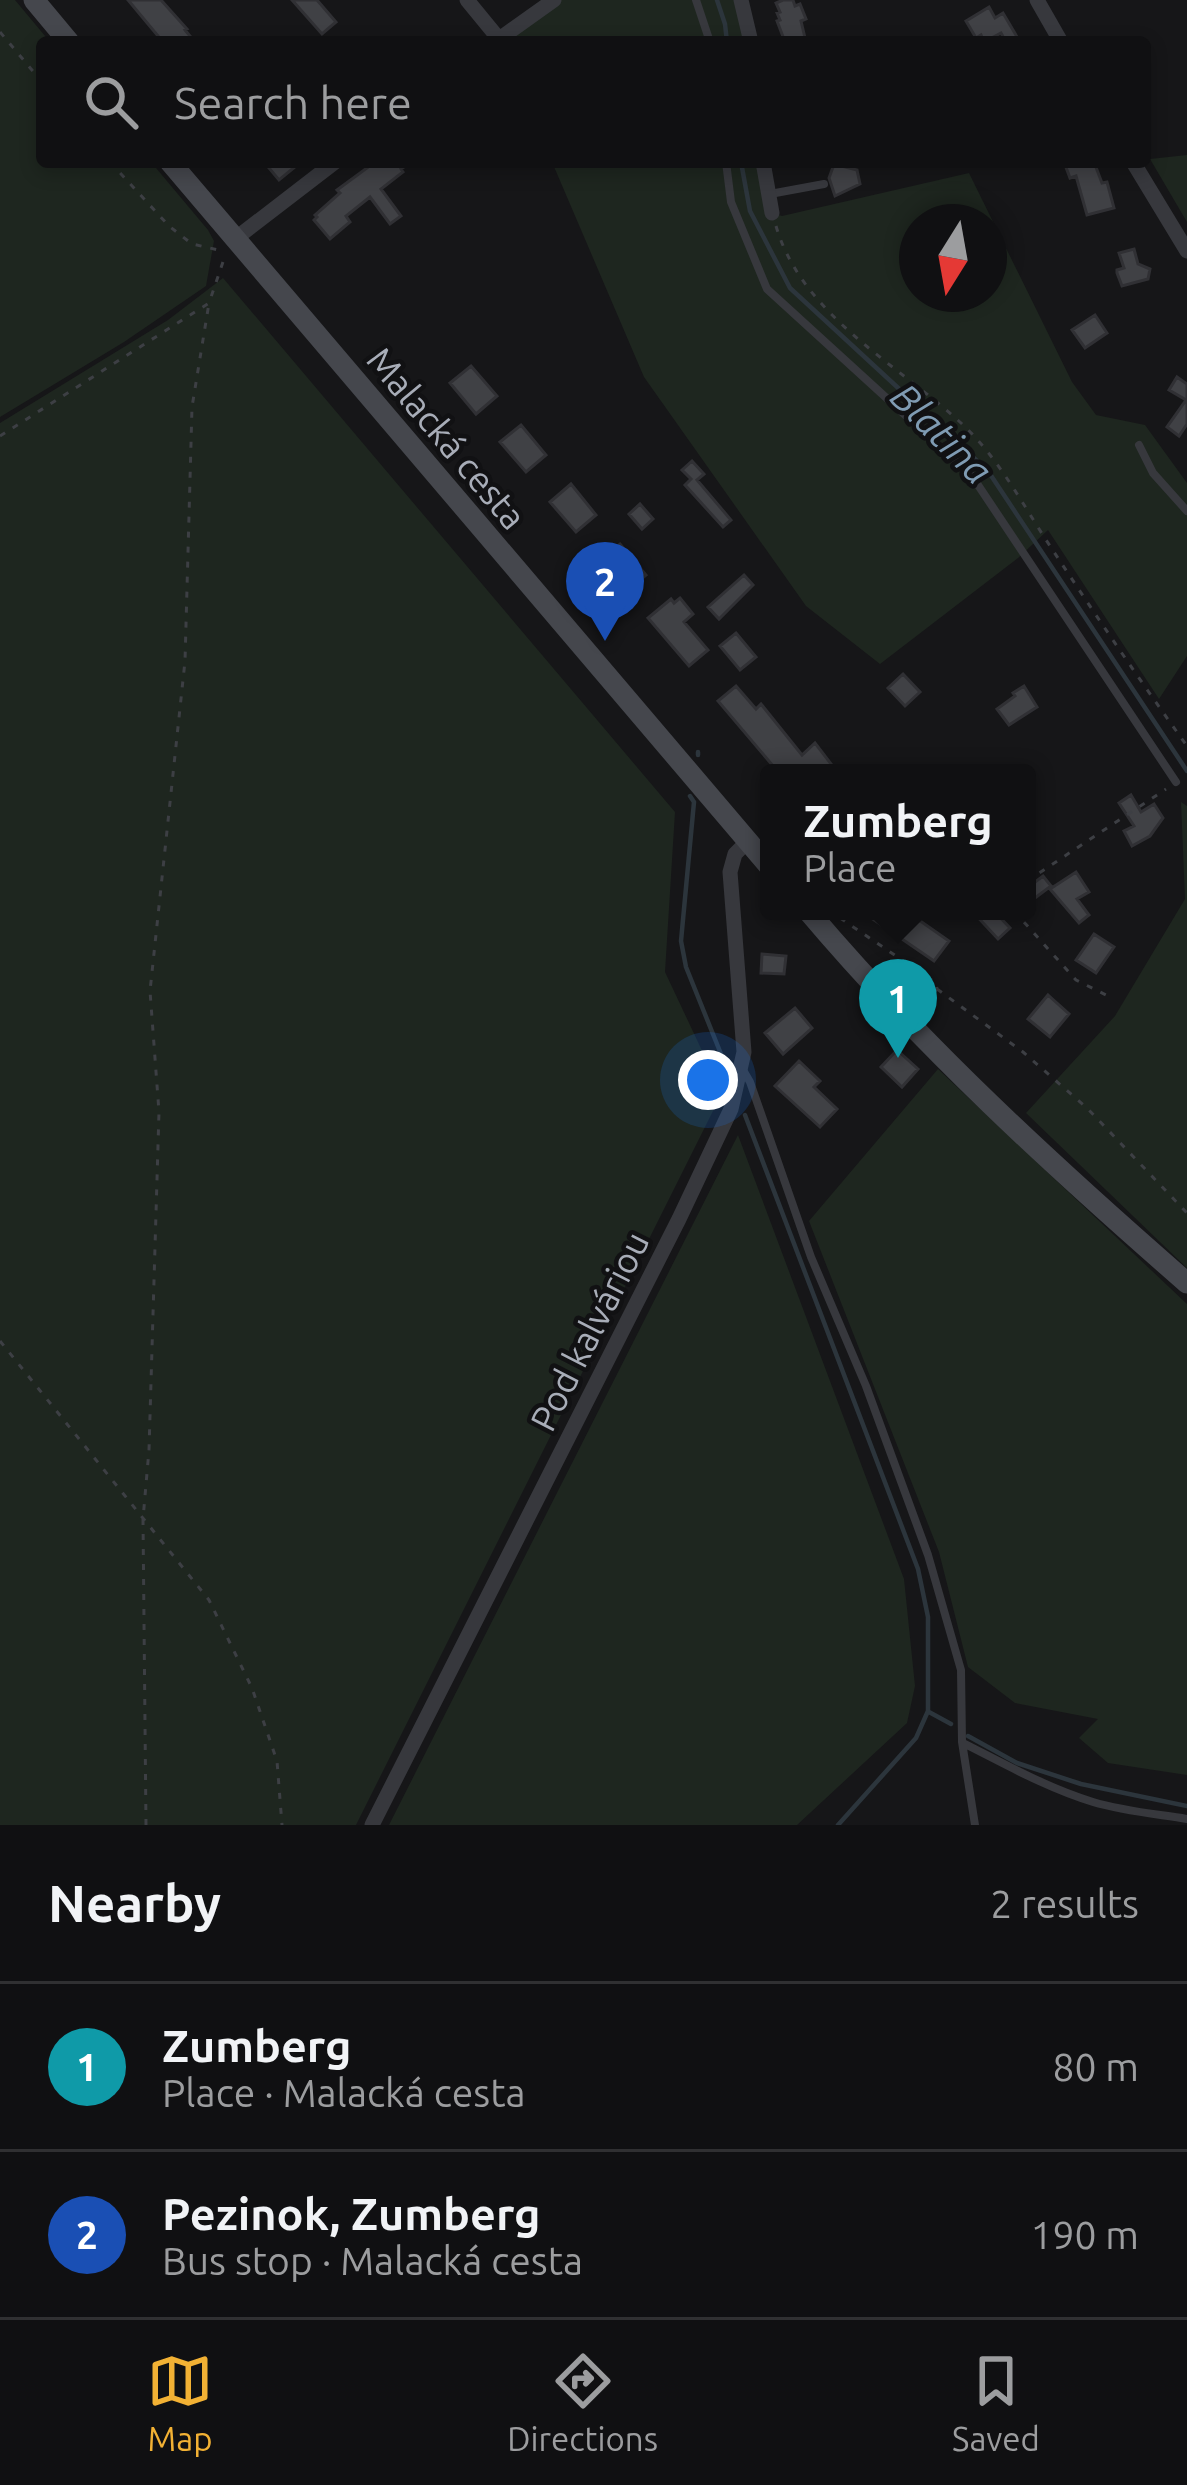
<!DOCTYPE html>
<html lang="en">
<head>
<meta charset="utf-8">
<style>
	body { margin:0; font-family:Ubuntu,sans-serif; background:#1e1e20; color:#f1f3f6 }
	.compass { position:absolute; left:899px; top:204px; width:108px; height:108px; border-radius:50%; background:#101012; box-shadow:0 6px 18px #0003; rotate:191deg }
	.you { position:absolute; left:708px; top:1080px; width:42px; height:42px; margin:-30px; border:9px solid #fff; border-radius:50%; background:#1a73e8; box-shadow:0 0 0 18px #1a73e833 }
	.badge { display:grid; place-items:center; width:78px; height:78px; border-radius:50%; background:#f2b134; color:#fff; font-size:39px; font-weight:700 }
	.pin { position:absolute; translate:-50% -99px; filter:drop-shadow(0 3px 6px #0008) }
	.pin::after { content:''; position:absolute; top:63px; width:42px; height:36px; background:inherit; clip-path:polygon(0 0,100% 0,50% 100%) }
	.popup { position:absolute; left:760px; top:764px; width:276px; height:156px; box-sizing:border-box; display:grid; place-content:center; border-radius:12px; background:#101012; filter:drop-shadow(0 3px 9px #0005); font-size:39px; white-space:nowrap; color:#9c9d9f }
	.popup b { font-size:45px; color:#f1f3f6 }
	.popup::after { content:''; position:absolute; left:50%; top:100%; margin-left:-24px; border:24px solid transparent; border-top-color:#101012 }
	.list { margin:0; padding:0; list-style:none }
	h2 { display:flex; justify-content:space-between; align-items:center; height:156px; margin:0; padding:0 48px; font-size:51px }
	h2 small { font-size:39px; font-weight:400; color:#9c9d9f }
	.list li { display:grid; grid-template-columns:78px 1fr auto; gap:36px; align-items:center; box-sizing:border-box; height:168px; padding:0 48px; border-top:3px solid #303032 }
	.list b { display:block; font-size:45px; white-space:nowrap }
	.list p { margin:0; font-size:39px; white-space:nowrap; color:#9c9d9f }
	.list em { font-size:39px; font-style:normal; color:#9c9d9f }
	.icon { flex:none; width:66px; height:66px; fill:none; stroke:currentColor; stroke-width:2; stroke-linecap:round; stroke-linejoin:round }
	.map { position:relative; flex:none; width:1187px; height:1825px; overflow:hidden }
	.search { position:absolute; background:#101012; box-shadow:0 6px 18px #0003; left:36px; right:36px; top:36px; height:132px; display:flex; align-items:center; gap:30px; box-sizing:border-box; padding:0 42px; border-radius:12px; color:#9c9d9f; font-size:45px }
	.sheet { height:492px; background:#101012 }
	nav { display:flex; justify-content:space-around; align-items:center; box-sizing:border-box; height:168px; border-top:3px solid #303032; background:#101012; font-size:33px; color:#9c9d9f }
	nav a { display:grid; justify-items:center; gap:6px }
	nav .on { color:#f2b134 }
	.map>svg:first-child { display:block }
	.green { fill:#1e261f; fill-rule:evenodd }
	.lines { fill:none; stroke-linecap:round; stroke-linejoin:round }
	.stream { stroke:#2c353c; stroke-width:4.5 }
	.building { fill:#404145; stroke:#303034; stroke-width:3 }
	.path { stroke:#3d3f44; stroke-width:3; stroke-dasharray:6 9; stroke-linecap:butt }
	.service { stroke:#37383d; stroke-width:8 }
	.minor { stroke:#37383d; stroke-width:15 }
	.secondary { stroke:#45474d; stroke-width:21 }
	.labels { text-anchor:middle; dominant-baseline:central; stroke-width:9; stroke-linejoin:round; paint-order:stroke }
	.street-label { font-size:36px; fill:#a8adb8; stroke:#111113 }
	.water-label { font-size:39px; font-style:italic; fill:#7f9bb3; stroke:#111113 }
</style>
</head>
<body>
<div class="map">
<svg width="1187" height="1825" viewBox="0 0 1187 1825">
	<rect width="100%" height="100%" fill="#161618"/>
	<!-- green -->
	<path class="green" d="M0 0H15L50 42H42V162H151L208 230 214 241 206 286 124 342 0 417Z
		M547 0H741L751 42H486Z
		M1187 155V222L1150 159Z
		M552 162H767L772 213 782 216 969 173 1072 382 1096 415 1145 425 1187 483V656L1159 699 1048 530 1018 558 880 664 806 606 644 377ZM917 222H989V294H917Z
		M223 278 675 812 665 972 722 1093 356 1825H0V423L168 320Z
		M1181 802 1187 806V1268L1026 1113 1115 1016 1185 899Z
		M938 1069 1187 1304V1775L1108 1763 1079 1738 1098 1719 1015 1703 968 1667 939 1552 809 1221Z
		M738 1135 904 1579 915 1686 907 1723 797 1825H389Z"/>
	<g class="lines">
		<!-- stream -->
		<path class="stream" d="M717 0 725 24 727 42
			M741 162 750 211 790 288 988 471 1187 771
			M698 755V752
			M690 796 694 802 681 941 686 967 723 1059
			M745 1115 918 1569 928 1617V1711L916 1738 838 1825
			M929 1712 951 1724
			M968 1736 1017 1763 1081 1784 1187 1806"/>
	</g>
	<!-- building -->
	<path class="building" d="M128 0H161L187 29 185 30 195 42H163Z
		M292 0H317L336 22 322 34Z
		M783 0H793L795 6 800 4 806 19 801 21 806 42H785L777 21 780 20 777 13 780 12 776 3Z
		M989 7 995 18 1003 13 1020 42H1006L1001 33 984 42 981 35 976 38 966 21Z
		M264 162H301L279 180Z
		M363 162H411L401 169 403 172 381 189 401 216 390 224 370 197 346 216 350 222 330 239 314 220 317 217 315 215 340 193 337 190 367 168Z
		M1064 162H1094L1102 183 1107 182 1114 208 1087 215 1076 176 1070 178Z
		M838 165 857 170 860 184 835 196 829 178 833 167Z
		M1134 249 1138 264 1150 269 1148 279 1122 286 1117 273V270L1124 268 1119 253Z
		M1095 315 1107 333 1085 348 1072 330Z
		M471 366 497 396 476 414 450 383Z
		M1177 377 1187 384V424L1179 436 1167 427 1186 400 1169 390Z
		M521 425 546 455 526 472 500 442Z
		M692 461 704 474 697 480 731 520 723 527 685 485 691 479 682 470Z
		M571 484 596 515 576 532 550 502Z
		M640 504 653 519 642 529 629 514Z
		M620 544 646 575 626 592 600 561Z
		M744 575 753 585 719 619 708 607Z
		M680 598 693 614 684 622 708 650 689 666 648 618 671 599 674 603Z
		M736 633 756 657 740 670 720 646Z
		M903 674 920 692 905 706 888 688Z
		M736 686 756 709 761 704 802 755 815 743 838 773H779L718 701Z
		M1024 686 1037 707 1009 725 997 709 1015 696 1013 693Z
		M1131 795 1141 812 1154 804 1163 818 1150 836 1132 846 1124 831 1134 826 1119 803Z
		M1076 872 1089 892 1077 899 1089 915 1079 923 1050 889Z
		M1043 876 1051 886 1027 904V888Z
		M861 911H906L949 941 934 961Z
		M972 911H994L1010 928 998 939Z
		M1094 934 1114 947 1096 973 1076 960Z
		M762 954 786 956 784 974 761 973Z
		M1048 995 1069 1014 1050 1037 1028 1019Z
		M795 1008 812 1028 783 1054 765 1033Z
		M897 1050 918 1069 902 1087 881 1067Z
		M799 1061 820 1081 814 1087 837 1109 820 1127 775 1086Z"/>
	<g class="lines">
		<!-- path -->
		<path class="path" d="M0 32 42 82
			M110 162 169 226 192 244 223 251
			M776 226C802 315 896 363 961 423 999 458 1024 507 1052 549 1096 616 1141 682 1187 746
			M0 436 209 303 225 256
			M1027 881 1166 789
			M1014 911 1076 980 1108 996
			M840 918 936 983 937 989 921 1007
			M937 989 1023 1052 1087 1108 1187 1213
			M0 1341 209 1600 252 1688 277 1761 282 1825
			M146 1825 143 1519 149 1450 159 1112 150 991 185 661 192 407 209 303"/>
		<!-- service -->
		<path class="service" d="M696 0 710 42
			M726 162 731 202 767 289 972 476 1176 782
			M770 194 824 184
			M1139 445 1153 473 1187 511
			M743 1070 750 1082 811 1257 866 1386 928 1555 961 1670 962 1742 975 1825
			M963 1743C1005 1764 1047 1788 1093 1802 1123 1811 1156 1814 1187 1819"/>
		<!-- minor -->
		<path class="minor" d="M467 0 499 39
			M741 0 751 42
			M1037 0 1061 42
			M495 42 554 0
			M763 162 772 213
			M1133 162 1187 251
			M235 239 335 162
			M372 1825 679 1219 731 1109 744 1052 730 872 735 854 748 841"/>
		<!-- secondary -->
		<path class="secondary" d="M34 0 69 42
			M170 162 769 866
			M808 911C922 1046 1054 1167 1187 1283"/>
	</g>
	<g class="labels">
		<!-- street labels -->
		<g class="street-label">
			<text transform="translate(447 438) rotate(50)">Malacká cesta</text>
			<text transform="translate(589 1331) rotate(-63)">Pod kalváriou</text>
		</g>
		<!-- water labels -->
		<g class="water-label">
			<text transform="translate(942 433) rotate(45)">Blatina</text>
		</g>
	</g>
</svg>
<svg class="compass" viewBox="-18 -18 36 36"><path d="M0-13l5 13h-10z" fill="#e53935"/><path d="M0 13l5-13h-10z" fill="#9c9d9f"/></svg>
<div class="you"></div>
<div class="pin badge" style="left:898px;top:1058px;background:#0f9aa8">1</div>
<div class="popup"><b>Zumberg</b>Place</div>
<div class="pin badge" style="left:605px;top:641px;background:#1a4fb4">2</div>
<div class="search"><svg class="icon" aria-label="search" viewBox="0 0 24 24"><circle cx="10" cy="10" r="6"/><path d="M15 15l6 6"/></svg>Search here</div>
</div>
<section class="sheet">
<h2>Nearby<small>2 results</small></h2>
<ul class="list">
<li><span class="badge" style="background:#0f9aa8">1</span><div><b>Zumberg</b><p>Place · Malacká cesta</p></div><em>80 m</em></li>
<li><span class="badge" style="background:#1a4fb4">2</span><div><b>Pezinok, Zumberg</b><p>Bus stop · Malacká cesta</p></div><em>190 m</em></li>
</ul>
</section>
<nav>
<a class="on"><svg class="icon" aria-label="map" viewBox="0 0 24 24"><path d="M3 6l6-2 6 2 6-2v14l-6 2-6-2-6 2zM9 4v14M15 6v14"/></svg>Map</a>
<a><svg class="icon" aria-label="directions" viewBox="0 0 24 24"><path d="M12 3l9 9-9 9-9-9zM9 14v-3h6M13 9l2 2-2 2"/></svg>Directions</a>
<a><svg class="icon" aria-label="saved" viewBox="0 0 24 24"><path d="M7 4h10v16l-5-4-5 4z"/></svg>Saved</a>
</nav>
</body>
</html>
